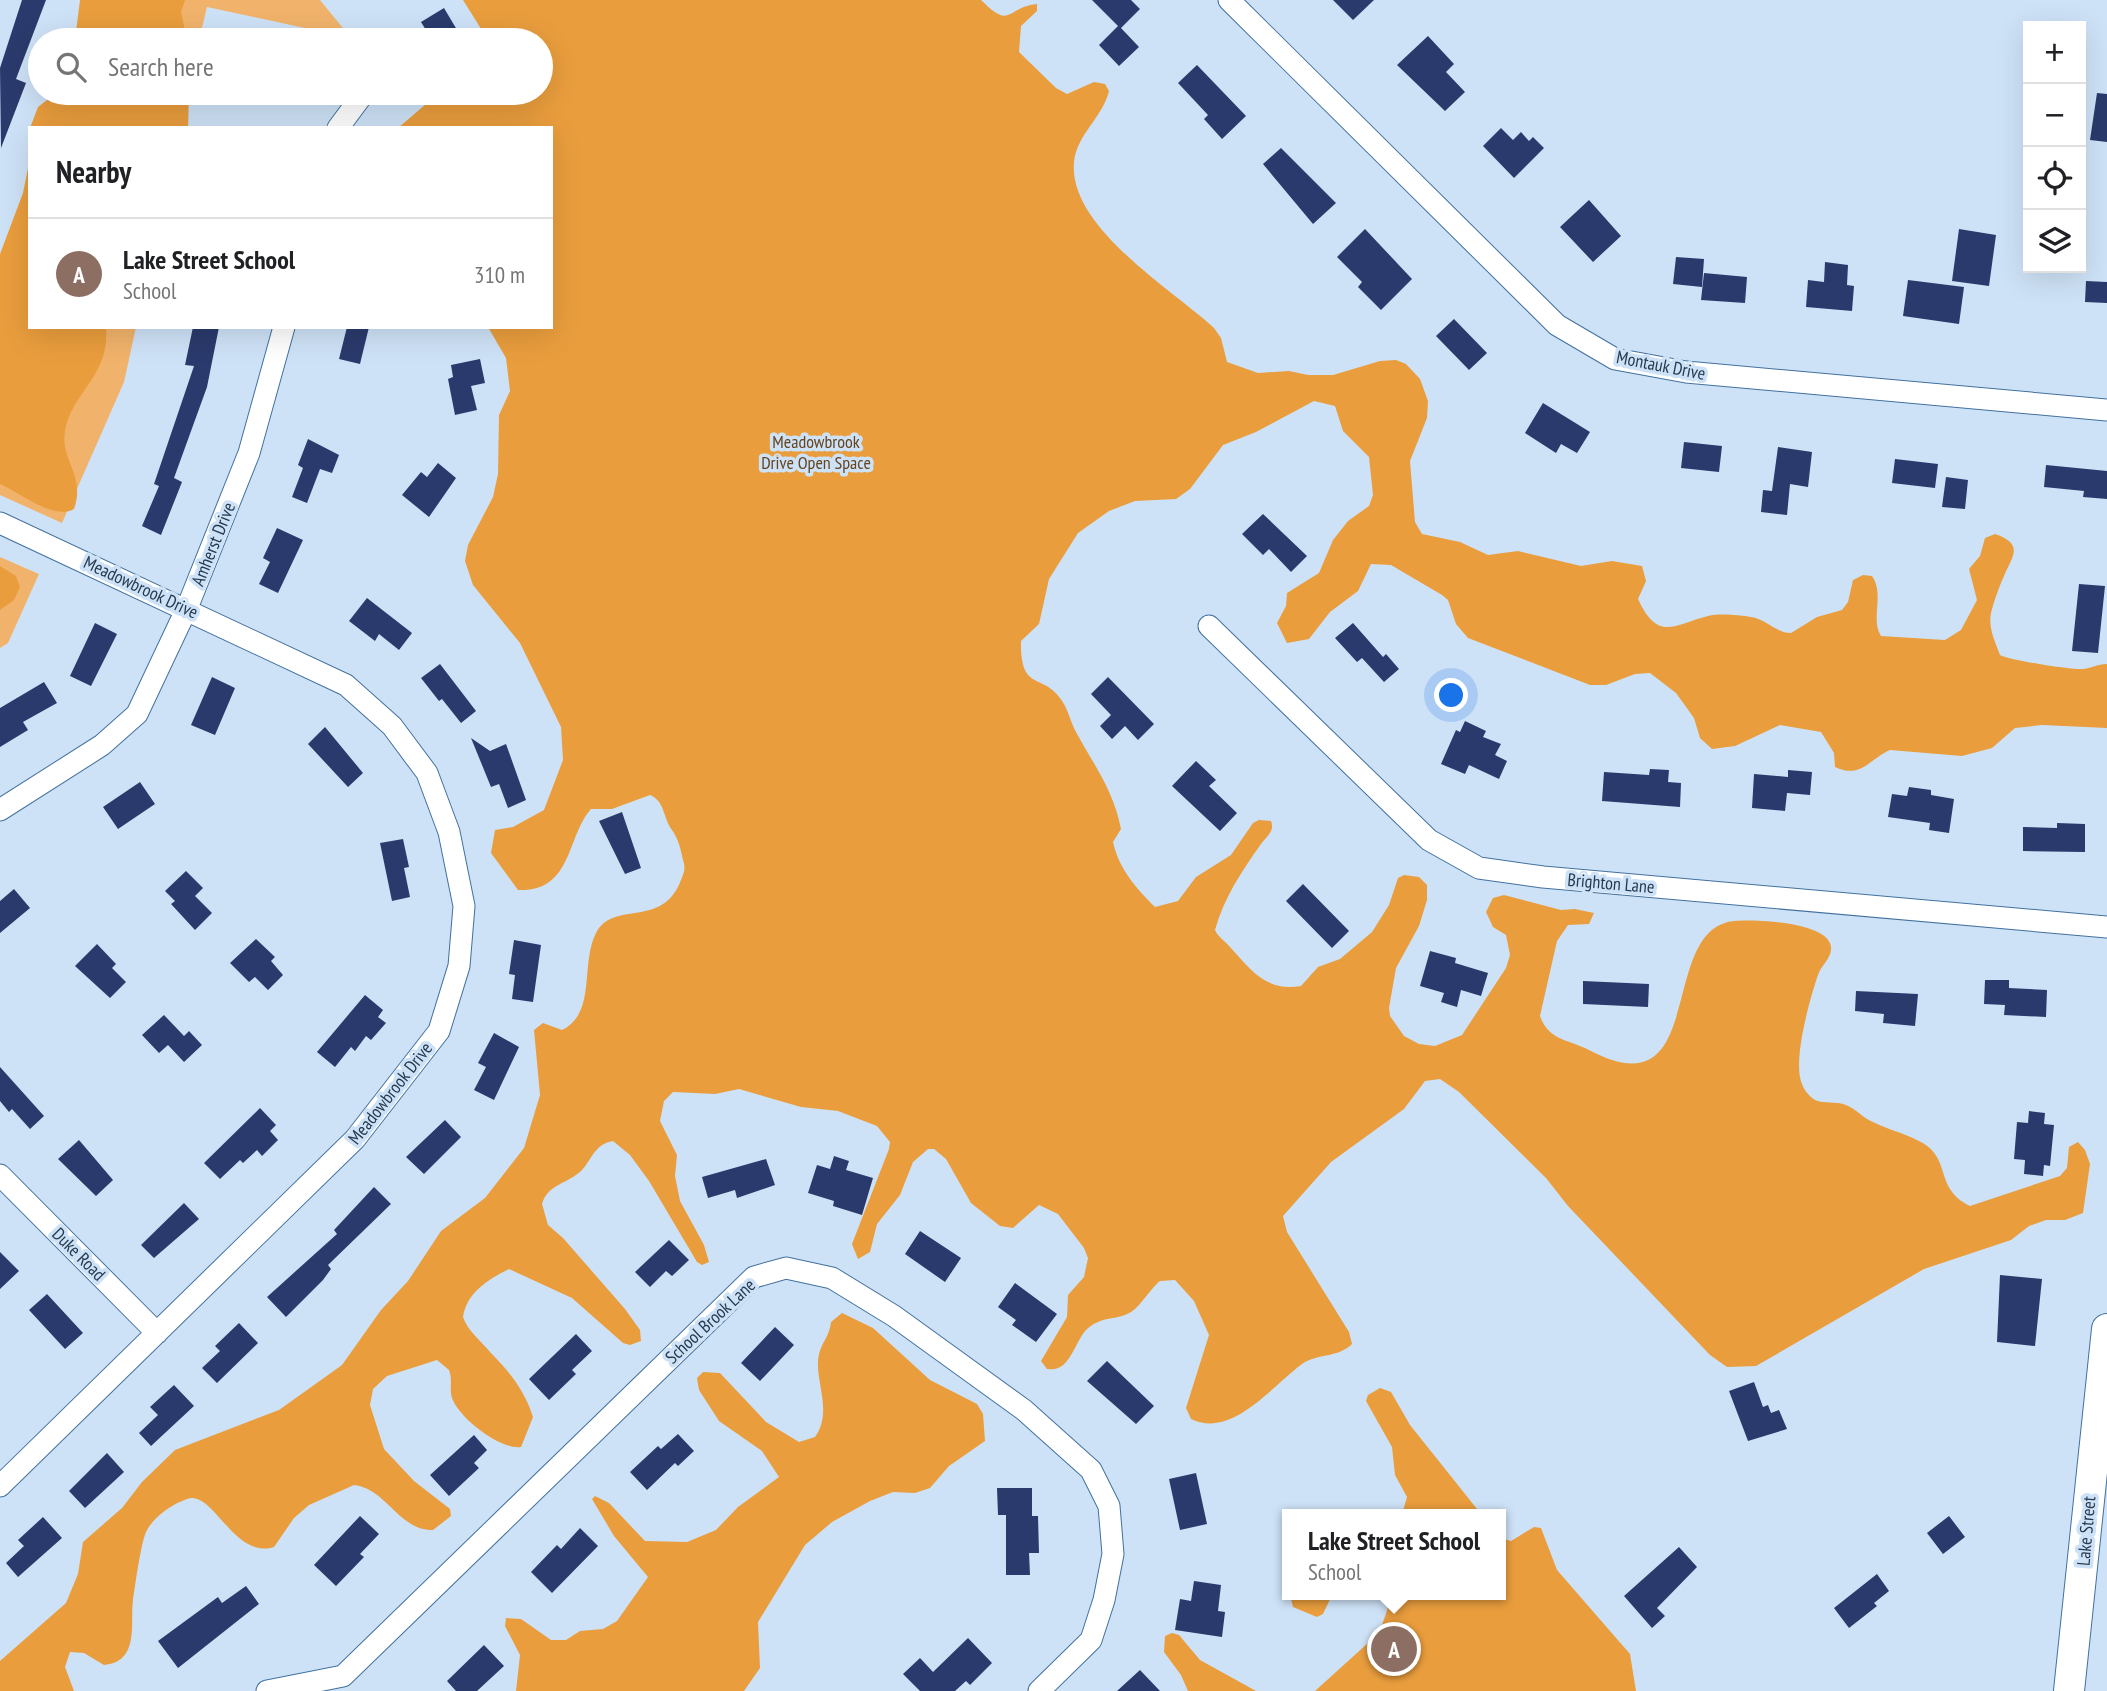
<!DOCTYPE html>
<html lang="en">
<head>
<meta charset="utf-8">
<style>
	body { margin:0; font-family:"PT Sans Narrow",sans-serif; background:#f2f2f2; color:#202124 }
	.controls { position:absolute; right:21px; top:21px; display:grid; overflow:hidden; border-radius:0px; box-shadow:0 7px 28px #0002 }
	.controls button { width:63px; height:63px; display:grid; place-items:center; padding:0; border:0; border-bottom:2px solid #e0e0e0; background:#fff; color:#202124; font:35px sans-serif }
	.you { position:absolute; left:1452px; top:696px; width:24px; height:24px; margin:-18px; border:5px solid #fff; border-radius:50%; background:#1a73e8; box-shadow:0 0 0 10px #1a73e833 }
	.badge { display:grid; place-items:center; width:46px; height:46px; border-radius:50%; background:#d93025; color:#fff; font-size:23px; font-weight:700 }
	.pin { position:absolute; translate:-50% -50%; border:4px solid #fff; box-shadow:0 2px 7px #0006 }
	.popup { position:absolute; left:1282px; top:1509px; width:224px; height:91px; box-sizing:border-box; display:grid; place-content:center; border-radius:0px; background:#fff; filter:drop-shadow(0 2px 5px #0005); font-size:23px; white-space:nowrap; color:#757577 }
	.popup b { font-size:26px; color:#202124 }
	.popup::after { content:''; position:absolute; left:50%; top:100%; margin-left:-14px; border:14px solid transparent; border-top-color:#fff }
	.list { margin:0; padding:0; list-style:none }
	h2 { display:flex; justify-content:space-between; align-items:center; height:91px; margin:0; padding:0 28px; font-size:30px }
	h2 small { font-size:23px; font-weight:400; color:#757577 }
	.list li { display:grid; grid-template-columns:46px 1fr auto; gap:21px; align-items:center; box-sizing:border-box; height:112px; padding:0 28px; border-top:2px solid #e0e0e0 }
	.list b { display:block; font-size:26px; white-space:nowrap }
	.list p { margin:0; font-size:23px; white-space:nowrap; color:#757577 }
	.list em { font-size:23px; font-style:normal; color:#757577 }
	.icon { flex:none; width:38px; height:38px; fill:none; stroke:currentColor; stroke-width:2; stroke-linecap:round; stroke-linejoin:round }
	.map { position:relative; flex:none; width:2107px; height:1691px; overflow:hidden }
	.search { position:absolute; background:#fff; box-shadow:0 7px 28px #0002; left:28px; top:28px; width:525px; height:77px; display:flex; align-items:center; gap:18px; box-sizing:border-box; padding:0 24px; border-radius:38px; color:#757577; font-size:26px }
	.panel { position:absolute; background:#fff; box-shadow:0 7px 28px #0002; left:28px; top:126px; width:525px; height:203px; border-radius:0px }
	.map>svg:first-child { display:block }
	.green { fill:#f1b36b }
	.forest { fill:#e99d3d }
	.building { fill:#2a3a6c }
	.lines { fill:none; stroke-linecap:round; stroke-linejoin:round }
	.street-casing { stroke:#42719f; stroke-width:23 }
	.secondary-casing { stroke:#42719f; stroke-width:32 }
	.street { stroke:#fff; stroke-width:21 }
	.secondary { stroke:#fff; stroke-width:30 }
	.labels { text-anchor:middle; dominant-baseline:central; stroke-width:7; stroke-linejoin:round; paint-order:stroke }
	.street-label { font-size:18px; fill:#253a4e; stroke:#cee2f7 }
	.park-label { font-size:18px; fill:#64441e; stroke:#cee2f7 }
</style>
</head>
<body>
<div class="map">
<svg width="2107" height="1691" viewBox="0 0 2107 1691">
	<rect width="100%" height="100%" fill="#cee2f7"/>
	<!-- green -->
	<path class="green" d="M107 0H320L351 38 322 40 314 30 207 7 199 40H93Z
		M0 298 30 327H136L124 382 62 523 0 495Z
		M0 557 39 574 8 643 0 648Z"/>
	<!-- forest -->
	<path class="forest" d="M80 0H185L181 12 187 40H75Z
		M463 0H981C1012 31 1006 7 1037 4V11L1021 26 1019 52 1056 88 1067 94 1094 82 1105 84 1109 91C1103 117 1077 134 1074 162 1068 227 1172 289 1214 328L1221 338 1227 362 1258 373 1289 371 1308 375H1333L1380 361 1396 360 1406 364 1420 379 1428 401 1427 418 1410 461 1415 522 1422 534 1460 542 1488 555 1518 551 1581 566 1612 561 1642 566 1646 581 1638 599C1658 642 1673 625 1708 616 1719 613 1740 615 1751 617 1766 619 1776 633 1791 633L1817 617 1842 610 1848 602 1853 580 1863 575 1872 576C1885 595 1870 619 1881 636L1945 640 1961 630 1977 600 1969 569 1980 556 1985 538 1995 534C2025 544 2012 557 2004 576 1999 587 1994 601 1991 613 1988 627 1995 642 2000 655 2009 660 2066 669 2079 669 2088 670 2097 664 2107 664V728L2042 725 2015 728 1992 748 1962 756 1890 750C1868 760 1861 779 1835 767L1834 753 1821 732 1780 725 1735 746 1712 749 1700 738 1694 718 1676 693 1650 673 1635 674 1606 685H1590L1468 638 1456 624 1448 600 1442 595 1391 565 1371 564 1358 591 1330 612 1309 639 1287 643 1277 623 1286 606 1287 593 1319 573 1333 540 1348 521 1369 506 1373 495 1369 457 1343 431 1335 406 1314 401 1256 432 1223 445 1190 489 1176 499 1135 501 1109 511 1078 533 1049 579 1039 624 1021 641C1020 692 1042 673 1060 698 1068 708 1070 721 1076 732 1095 767 1113 789 1121 829L1113 842C1119 869 1136 888 1155 907L1178 901 1196 877 1231 855 1253 823 1259 820 1271 821C1275 831 1267 836 1261 844 1242 871 1224 897 1215 930 1218 937 1225 941 1230 947 1251 970 1266 992 1301 986L1318 967 1340 959 1372 932 1389 905 1398 878 1404 875 1419 877 1427 885V900L1419 926 1396 968 1389 1008 1390 1016 1404 1036 1419 1044 1435 1046 1462 1035 1506 968 1510 955 1506 935 1493 927 1486 912 1493 898 1504 895 1561 910 1575 909 1594 913 1589 924 1568 925 1557 941 1540 1016C1549 1041 1568 1039 1589 1050 1710 1114 1656 929 1734 921 1754 919 1829 922 1831 947 1832 958 1821 965 1818 975 1810 998 1792 1062 1802 1084 1804 1090 1809 1096 1815 1100 1824 1104 1836 1101 1846 1105 1856 1109 1863 1118 1873 1122 1887 1129 1903 1133 1917 1140 1954 1157 1932 1187 1970 1206L2060 1176 2067 1168 2069 1147 2078 1142 2085 1150 2090 1164 2083 1213 2065 1220H2046L2029 1226 2011 1240 1924 1269 1756 1366 1727 1367 1710 1355 1568 1206 1546 1178 1459 1092 1440 1079 1425 1081 1404 1109 1331 1162 1283 1216 1287 1232 1349 1332 1352 1344C1338 1358 1318 1353 1302 1364 1272 1386 1232 1439 1191 1419L1186 1408 1209 1335 1194 1301 1175 1280 1160 1281C1150 1289 1139 1308 1131 1312 1116 1321 1102 1315 1086 1330 1074 1343 1070 1373 1047 1369L1041 1361 1067 1317 1068 1295 1084 1277 1088 1258 1084 1248 1058 1214 1039 1205 1013 1228 1000 1226 971 1203 946 1159 934 1149H928L913 1162 900 1195 877 1224 870 1252 858 1259 852 1244 889 1149 890 1142 877 1126 838 1111 801 1107 739 1089 715 1094 673 1092 664 1101 660 1121 677 1155 675 1176 680 1201 704 1245 709 1262 702 1265 697 1262 649 1181 630 1155 613 1141C594 1144 592 1160 581 1171 567 1184 548 1184 542 1204L548 1225 563 1238 625 1309 640 1330 641 1341 630 1345 623 1343 572 1298 509 1269C489 1279 467 1292 463 1317 467 1330 481 1341 490 1352 509 1371 525 1391 533 1417L521 1447C500 1450 459 1418 452 1398 449 1389 453 1380 449 1370L437 1360 387 1376 373 1389 370 1405 384 1449 414 1481 450 1509 451 1516 433 1530C399 1531 387 1489 354 1485L309 1505 294 1518 274 1547C234 1560 213 1489 187 1499 172 1504 153 1517 146 1532 141 1543 135 1586 133 1600 130 1623 140 1662 104 1665L84 1653 70 1652 65 1667 74 1691H0V1661L66 1603 78 1574 83 1542 122 1508 142 1482 175 1450 279 1410 342 1365 381 1310 408 1281 441 1231 485 1198 524 1148 540 1095 534 1030 543 1023 562 1030C597 1013 580 964 596 933 614 899 662 930 681 880 684 872 686 869 683 860 681 850 678 838 672 830 663 818 665 801 650 795L612 809H591C566 837 573 892 518 890L491 853 495 830 513 827 544 810 563 760 561 727 520 643 473 585 465 561 468 545 493 497 498 474 499 415 510 391 506 358 488 327H551V128H398L433 98 448 93H541V40H488Z
		M56 93H189L188 128H30L38 107Z
		M30 133V327H106C110 377 72 391 65 431 60 461 86 475 74 509 54 521 19 492 0 484V254L23 193 28 168Z
		M0 566 16 576 20 587 14 600 0 610Z
		M842 1313 873 1328 930 1380 977 1404 983 1414 985 1441 949 1466 930 1488 915 1493 893 1492 870 1501 832 1522 805 1545 758 1622 760 1668 744 1691H516L520 1655 505 1626 506 1618 521 1619 551 1640H566L580 1631 603 1629 617 1621 648 1577 614 1536 592 1499 595 1496 609 1503 645 1541 687 1542 716 1530 738 1507 779 1477 762 1451 719 1421 699 1390 697 1378 703 1372 720 1373 766 1422 799 1442 815 1437C834 1411 813 1378 819 1354 822 1342 830 1335 831 1322Z
		M1380 1388 1391 1392 1410 1425 1481 1514H1402L1407 1497 1395 1475 1392 1447 1366 1401 1368 1395Z
		M1534 1527 1541 1528 1557 1570 1630 1654 1636 1691H1315L1379 1633 1387 1611 1389 1595H1501V1538L1511 1541Z
		M1290 1595H1332L1323 1614 1317 1617 1293 1607Z
		M1172 1633 1179 1635 1200 1660 1256 1691H1188L1181 1675 1164 1652 1165 1636Z"/>
	<!-- building -->
	<path class="building" d="M22 0H46L16 79 26 83 1 148 0 68Z
		M1092 0H1131L1140 9 1121 28 1139 47 1119 66 1099 45 1118 26Z
		M1333 0H1374L1353 20Z
		M444 8 463 40H432L421 22Z
		M1428 36 1454 64 1446 72 1465 92 1445 111 1397 65Z
		M1197 65 1246 116 1222 139 1204 119 1208 115 1178 83Z
		M2097 93 2107 94V142L2090 140Z
		M1501 128 1513 140 1521 132 1529 141 1533 137 1544 148 1514 178 1483 146Z
		M1281 148 1336 203 1313 224 1263 164Z
		M1589 200 1621 236 1593 262 1560 227Z
		M1365 229 1412 279 1381 310 1358 287 1362 282 1337 257Z
		M1959 229 1996 235 1989 286 1952 281Z
		M1676 257 1704 259 1702 287 1673 284Z
		M1825 262 1848 265 1847 285 1854 286 1852 311 1806 307 1808 280 1824 282Z
		M1704 273 1747 277 1745 303 1701 300Z
		M1908 280 1964 287 1959 324 1903 316Z
		M2086 281 2107 282V303L2085 302Z
		M1454 319 1487 353 1469 370 1436 336Z
		M193 327H219L207 387 174 478 182 482 161 535 142 526 159 486 154 484 194 366 185 365Z
		M347 327H369L360 364 339 359Z
		M480 359 485 383 471 386 477 410 455 415 448 379 453 377 451 365Z
		M1543 403 1590 432 1577 453 1561 444 1556 453 1525 433Z
		M308 439 339 455 332 473 320 469 307 503 292 497 303 468 298 465Z
		M1684 442 1722 446 1719 472 1681 468Z
		M1778 447 1812 452 1808 487 1790 484 1787 515 1761 512 1763 490 1772 491Z
		M1895 459 1938 464 1935 488 1892 483Z
		M438 463 456 478 429 517 402 495 421 472 427 477Z
		M2046 465 2107 471V499L2083 497 2084 491 2044 487Z
		M1946 477 1968 480 1965 509 1942 507Z
		M1263 514 1307 556 1291 572 1269 549 1263 555 1242 534Z
		M277 528 303 540 278 593 259 584 270 562 263 558Z
		M2079 584 2105 586 2098 653 2072 651Z
		M367 598 412 633 399 650 379 634 375 641 349 621Z
		M95 623 117 634 91 686 70 676Z
		M1353 623 1383 657 1386 654 1399 669 1384 682 1362 658 1357 662 1335 638Z
		M440 664 476 711 461 723 442 699 439 701 421 678Z
		M212 677 235 688 215 735 191 725Z
		M1108 677 1154 724 1138 740 1125 726 1112 739 1100 726 1111 715 1091 694Z
		M44 682 57 703 23 722 28 730 0 747V708Z
		M1465 721 1486 731 1483 737 1501 744 1495 755 1507 761 1499 779 1469 765 1465 774 1441 764 1456 730 1460 732Z
		M325 727 363 773 348 787 308 744Z
		M471 738 490 751 506 744 526 800 508 808 499 784 491 787Z
		M1196 761 1216 780 1209 786 1237 813 1220 831 1172 786Z
		M1650 769 1669 770 1668 782 1681 783 1680 807 1602 801 1604 772 1649 775Z
		M1788 770 1812 772 1810 795 1787 793 1785 811 1752 808 1754 774 1788 777Z
		M140 782 155 804 118 829 103 807Z
		M1909 787 1931 790V795L1954 799 1949 833 1929 830 1930 823 1888 817 1892 794 1907 796Z
		M622 812 641 868 625 874 599 821Z
		M2057 823 2085 824V852L2023 851V827L2057 828Z
		M403 839 409 867 404 868 410 897 392 901 380 843Z
		M186 871 203 888 195 896 212 913 195 930 171 904 175 901 165 891Z
		M1303 884 1349 931 1332 948 1286 901Z
		M14 889 30 908 0 933V901Z
		M256 939 275 957 271 961 283 975 268 990 255 977 249 982 230 963Z
		M514 940 541 945 533 1002 512 999 515 975 509 974Z
		M97 944 116 964 112 968 126 982 110 998 75 966Z
		M1430 951 1456 958 1455 963 1488 973 1481 996 1461 990 1457 1007 1441 1002 1444 993 1420 986Z
		M1985 980H2009V988L2047 990 2046 1017 2004 1015 2005 1005 1984 1004Z
		M1583 981 1649 984 1648 1007 1583 1004Z
		M1856 991 1918 994 1915 1026 1883 1023 1884 1014 1855 1011Z
		M365 995 383 1010 378 1017 386 1023 371 1040 366 1036 355 1051 351 1047 335 1067 317 1052Z
		M164 1015 184 1036 189 1031 202 1045 184 1062 168 1045 159 1053 142 1035Z
		M494 1033 519 1047 494 1100 474 1090 486 1067 478 1063Z
		M0 1067 44 1116 30 1129 12 1109 9 1112 0 1101Z
		M260 1108 276 1125 270 1131 278 1140 262 1156 257 1150 243 1163 240 1160 220 1179 204 1163Z
		M2029 1111 2045 1113 2044 1124 2054 1125 2050 1166 2044 1165 2043 1176 2024 1174 2025 1160 2014 1159 2017 1122 2028 1123Z
		M445 1120 461 1137 424 1174 406 1157Z
		M79 1140 113 1180 96 1196 58 1159Z
		M834 1156 849 1161 846 1170 873 1178 862 1215 833 1206 834 1201 808 1193 817 1165 830 1169Z
		M766 1159 775 1185 737 1198 735 1190 708 1198 702 1177Z
		M374 1187 391 1204 328 1265 331 1269 323 1280 286 1317 267 1297 337 1234 334 1230Z
		M184 1203 199 1219 154 1258 141 1245Z
		M920 1231 961 1258 945 1282 905 1254Z
		M669 1240 689 1260 672 1276 666 1271 650 1287 635 1272Z
		M0 1252 19 1271 0 1289Z
		M2000 1275 2042 1279 2035 1346 1997 1342Z
		M1015 1283 1057 1314 1036 1342 1012 1325 1016 1320 998 1307Z
		M47 1294 83 1333 65 1349 29 1310Z
		M239 1323 258 1343 217 1383 202 1368 220 1351 215 1346Z
		M775 1327 794 1345 760 1381 741 1363Z
		M576 1334 592 1351 572 1370 576 1374 549 1400 529 1379Z
		M1107 1361 1154 1406 1136 1424 1087 1381Z
		M1754 1382 1763 1407 1768 1405 1771 1413 1779 1410 1787 1429 1748 1441 1729 1391Z
		M174 1385 194 1406 151 1446 139 1433 158 1415 150 1407Z
		M678 1434 694 1451 678 1466 675 1463 647 1490 630 1472 658 1446 661 1449Z
		M474 1435 487 1450 474 1463 479 1468 449 1496 430 1475Z
		M107 1453 124 1472 85 1508 69 1491Z
		M1196 1473 1207 1524 1180 1530 1169 1479Z
		M997 1488H1032V1516H1038L1039 1553H1029L1030 1575H1006V1515H998Z
		M360 1516 379 1534 360 1554 364 1557 336 1586 314 1565Z
		M1949 1516 1965 1537 1943 1554 1927 1533Z
		M43 1517 62 1538 18 1577 6 1563 24 1546 18 1540Z
		M580 1528 598 1546 552 1593 531 1572 557 1545 561 1549Z
		M1679 1547 1697 1567 1657 1608 1665 1616 1652 1628 1624 1596Z
		M1877 1574 1889 1591 1874 1603 1877 1606 1849 1628 1834 1608Z
		M1194 1581 1221 1585 1218 1611 1225 1612 1222 1637 1175 1630 1180 1599 1191 1601Z
		M246 1586 259 1604 178 1668 158 1641 218 1597 222 1603Z
		M968 1638 992 1663 970 1685 966 1681 955 1691H920L903 1674 920 1658 933 1672Z
		M484 1645 504 1666 477 1691H456L447 1681Z
		M1140 1670 1160 1691H1117Z"/>
	<g class="lines">
		<!-- street casing -->
		<g class="street-casing">
			<path id="street" d="M1229 0 1557 325 1615 359 1686 372 2107 410
				M338 128 364 93
				M0 523 346 685 392 726 427 773 449 832 464 906 459 966 439 1031 355 1139 0 1486
				M1209 626 1429 840 1479 868 1543 877 2107 927
				M0 810 102 745 137 714 187 608 249 453 284 327
				M0 1175 157 1333
				M267 1691 343 1676 754 1277 786 1268 832 1278 894 1316 1024 1410 1091 1470 1109 1506 1113 1554 1104 1600 1091 1640 1039 1691"/>
		</g>
		<!-- secondary casing -->
		<g class="secondary-casing">
			<path id="secondary" d="M2069 1691 2107 1329"/>
		</g>
		<!-- street -->
		<use href="#street" class="street"/>
		<!-- secondary -->
		<use href="#secondary" class="secondary"/>
	</g>
	<g class="labels">
		<!-- street labels -->
		<g class="street-label">
			<text transform="translate(1661 365) rotate(11)">Montauk Drive</text>
			<text transform="translate(213 544) rotate(-68)">Amherst Drive</text>
			<text transform="translate(141 587) rotate(25)">Meadowbrook Drive</text>
			<text transform="translate(1611 883) rotate(5)">Brighton Lane</text>
			<text transform="translate(390 1093) rotate(-52)">Meadowbrook Drive</text>
			<text transform="translate(79 1254) rotate(45)">Duke Road</text>
			<text transform="translate(710 1321) rotate(-43)">School Brook Lane</text>
			<text transform="translate(2086 1531) rotate(-85)">Lake Street</text>
		</g>
		<!-- park labels -->
		<g class="park-label">
			<text x="816" y="441">Meadowbrook<tspan x="816" dy="21">Drive Open Space</tspan></text>
		</g>
	</g>
</svg>
<div class="controls">
<button>+</button>
<button>−</button>
<button><svg class="icon" aria-label="locate" viewBox="0 0 24 24"><circle cx="12" cy="12" r="6"/><path d="M12 2v4M12 18v4M2 12h4M18 12h4"/></svg></button>
<button><svg class="icon" aria-label="layers" viewBox="0 0 24 24"><path d="M12 4l9 5-9 5-9-5zM3 14l9 5 9-5"/></svg></button>
</div>
<div class="you"></div>
<div class="pin badge" style="left:1394px;top:1649px;background:#8d6e63">A</div>
<div class="popup"><b>Lake Street School</b>School</div>
<div class="search"><svg class="icon" aria-label="search" viewBox="0 0 24 24"><circle cx="10" cy="10" r="6"/><path d="M15 15l6 6"/></svg>Search here</div>
<section class="panel">
<h2>Nearby<small></small></h2>
<ul class="list">
<li><span class="badge" style="background:#8d6e63">A</span><div><b>Lake Street School</b><p>School</p></div><em>310 m</em></li>
</ul>
</section>
</div>
</body>
</html>
